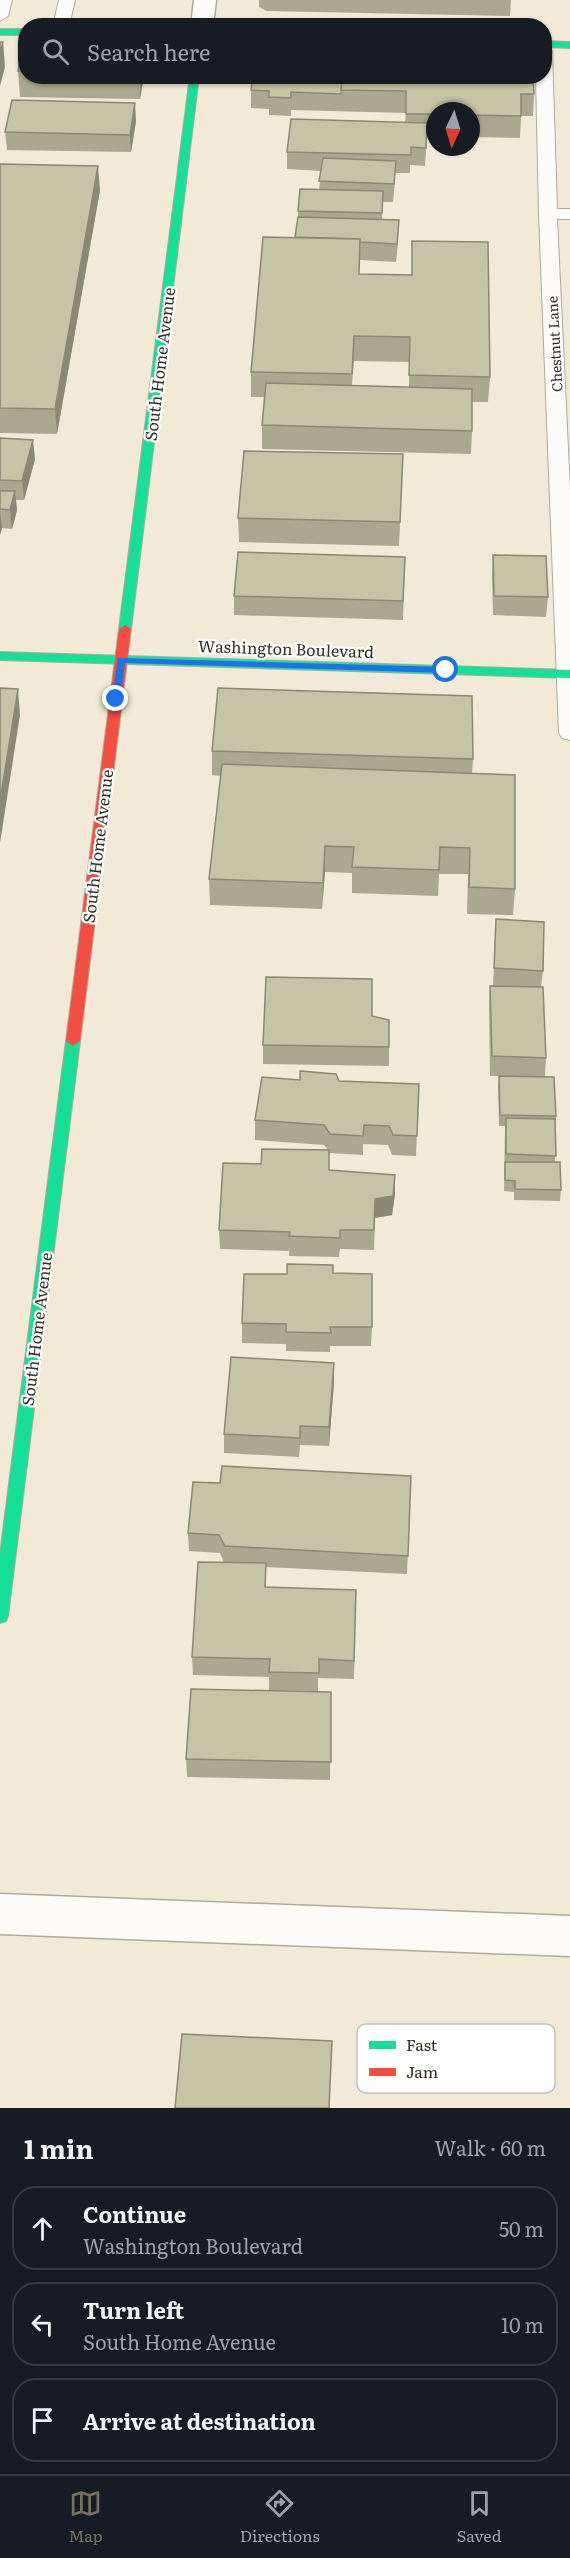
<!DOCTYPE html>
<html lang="en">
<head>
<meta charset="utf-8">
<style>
	body { margin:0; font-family:Literata,serif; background:#242831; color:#f1f3f6 }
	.compass { position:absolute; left:426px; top:102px; width:54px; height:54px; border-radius:50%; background:#171b24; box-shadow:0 2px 4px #0004; rotate:184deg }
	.stop { position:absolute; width:18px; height:18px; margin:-14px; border:4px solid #1a73e8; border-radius:50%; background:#fff }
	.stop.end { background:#1a73e8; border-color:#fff; box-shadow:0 2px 6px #0008 }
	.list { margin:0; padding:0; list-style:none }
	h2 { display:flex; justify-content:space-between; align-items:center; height:78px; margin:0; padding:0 24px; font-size:26px }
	h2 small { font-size:20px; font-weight:400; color:#9ea1a6 }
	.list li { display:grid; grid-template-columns:39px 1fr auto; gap:18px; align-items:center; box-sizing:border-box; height:84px; margin:0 12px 12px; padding:0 12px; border:2px solid #363941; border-radius:24px }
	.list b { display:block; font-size:22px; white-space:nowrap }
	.list p { margin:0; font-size:20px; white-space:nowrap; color:#9ea1a6 }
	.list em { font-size:20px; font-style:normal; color:#9ea1a6 }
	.icon { flex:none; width:33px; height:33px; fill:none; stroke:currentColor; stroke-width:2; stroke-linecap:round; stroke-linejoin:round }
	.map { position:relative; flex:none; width:570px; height:2108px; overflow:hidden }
	.search { position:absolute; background:#171b24; box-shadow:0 2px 4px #0004; left:18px; right:18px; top:18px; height:66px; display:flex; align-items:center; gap:15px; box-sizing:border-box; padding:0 21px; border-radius:24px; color:#9ea1a6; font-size:22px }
	.sheet { height:366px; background:#171b24 }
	nav { display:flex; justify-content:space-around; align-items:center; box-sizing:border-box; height:84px; border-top:2px solid #363941; background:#171b24; font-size:16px; color:#9ea1a6 }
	nav a { display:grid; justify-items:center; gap:3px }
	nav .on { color:#767060 }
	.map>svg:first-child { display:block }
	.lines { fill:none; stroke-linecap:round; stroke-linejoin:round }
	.lane-casing { stroke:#b0aa9b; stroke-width:2 }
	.street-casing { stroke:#b0aa9b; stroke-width:3 }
	.fast-casing { stroke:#b0aa9b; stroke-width:2 }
	.jam-casing { stroke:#b0aa9b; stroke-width:2 }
	.lane { fill:#fdfcf9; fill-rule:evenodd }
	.street { fill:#fdfcf9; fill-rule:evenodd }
	.fast { fill:#16e098; fill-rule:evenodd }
	.jam { fill:#f24e42; fill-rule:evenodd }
	.wall { fill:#aba88f; fill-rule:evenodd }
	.shaded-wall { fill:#8b8874 }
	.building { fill:#c7c3a6; stroke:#8b8874; stroke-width:1.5 }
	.route { fill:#1a73e8 }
	.labels { text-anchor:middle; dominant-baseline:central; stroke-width:4.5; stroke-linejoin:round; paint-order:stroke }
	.far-street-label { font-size:14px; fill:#342f21; stroke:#fff }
	.street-label { font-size:16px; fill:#342f21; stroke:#fff }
	.key { fill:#fff; stroke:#c2c1bc; stroke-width:1.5 }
	.key-label { font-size:16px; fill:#342f21 }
</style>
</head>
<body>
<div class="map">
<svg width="570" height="2108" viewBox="0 0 570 2108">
	<rect width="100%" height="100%" fill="#f2ead6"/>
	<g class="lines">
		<!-- lane casing -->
		<g class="lane-casing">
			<path id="lane" d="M0 0H12L8 16 0 21Z
				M59 0H75L69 26H53Z
				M544 46 552 51 557 209H570V219H557L570 490V740L562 738 559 733 539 214 536 76H544Z"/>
		</g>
		<!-- street casing -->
		<g class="street-casing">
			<path id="street" d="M194 0H216L213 26H191Z
				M0 1894 570 1916V1956L0 1934Z"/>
		</g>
		<!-- fast casing -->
		<g class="fast-casing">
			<path id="fast" d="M0 29H26V35H0Z
				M544 41 570 42V48L544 47Z
				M190 76H199L131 629 125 633 119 629Z
				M0 652 570 670V678L0 660Z
				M73 1036 80 1041 8 1616 6 1621 0 1623V1554L66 1041Z"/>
		</g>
		<!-- jam casing -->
		<g class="jam-casing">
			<path id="jam" d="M125 625 131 629 80 1041 73 1046 66 1041 119 629Z"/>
		</g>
		<!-- lane -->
		<use href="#lane" class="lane"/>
		<!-- street -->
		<use href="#street" class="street"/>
		<!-- fast -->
		<use href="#fast" class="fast"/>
		<!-- jam -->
		<use href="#jam" class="jam"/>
	</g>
	<!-- wall -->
	<path class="wall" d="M259 0H511L510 16 266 11 259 7Z
		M26 42V76H144L140 99 20 97 18 71Z
		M253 76 534 94 533 116H521L520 138 471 137V111H435V136H427L425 166 410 165V173H395L393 202H383L382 220 398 239 396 262 359 260V274L490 377 488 402H472V431L471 454 262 449V425L264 397H251V372L295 237 298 217V211L319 190 321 171 287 169V152L405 122 406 113 291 110V116L269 115V109L251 108V90ZM354 361 409 362V387L352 385Z
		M136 121 131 152 7 150 5 132Z
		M0 164 100 190 57 434 0 433Z
		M0 438 35 459 24 500H16L17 510 12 529 2 528 0 535Z
		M403 454 399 546 239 542 238 518Z
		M493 555 548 597 546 617 493 615 492 574Z
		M405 557 403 620 234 615V596Z
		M212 751 473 759 472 773 515 889 513 915 467 914 468 874H439L438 896 352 893V873L325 872 322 909 210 905 209 879 221 776 212 775Z
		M496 919 543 971 541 987 546 1058 545 1077 556 1116 555 1162 561 1190 560 1201 514 1200V1192L504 1191 505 1126H499L498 1087 499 1076H490L489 1006 490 986H493Z
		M372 1016 389 1047V1066L263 1064V1045Z
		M300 1080 419 1084 416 1156 392 1155 388 1145 363 1144V1155L329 1153V1170L395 1194 392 1215 375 1218 374 1250 340 1249 339 1257 289 1256V1251L220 1249 219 1230 261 1164 328 1150 324 1145 255 1140V1120Z
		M333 1273 372 1327 371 1346H330V1352L286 1351V1344L242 1343V1323L287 1274Z
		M334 1363V1382L329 1446 300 1445 299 1457 224 1453V1434Z
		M411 1476 407 1574 266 1567V1587L356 1590 354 1679 318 1678V1691L269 1690V1677L193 1675 192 1657 224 1563 220 1553 189 1551 188 1533 220 1483Z
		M331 1692 330 1780 187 1777 186 1759Z"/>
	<!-- shaded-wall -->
	<path class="shaded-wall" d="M3 42 5 67 0 86V53Z
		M140 76H144L140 99Z
		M135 103 136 121 131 152 130 135Z
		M396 161 395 179 393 202 394 184Z
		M98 166 100 190 57 434 55 409Z
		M399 220 398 239 396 262 397 244Z
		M33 440 35 459 24 500 22 481Z
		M15 491 17 510 12 529 10 510Z
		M0 509 2 528 0 535Z
		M18 689 20 715 0 843V801Z
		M325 846V872L322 909 323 883Z
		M395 1175V1194L392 1215 374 1218 375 1199Z
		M334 1363V1382L329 1446V1427Z"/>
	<!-- building -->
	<path class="building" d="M0 42H3L0 53Z
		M24 42H26V72L18 71Z
		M253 76H342L341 94 291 92V98L269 97V91L251 90Z
		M342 76H533L534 94H521V116L471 115V111H435V114H406V91L341 90Z
		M12 100 135 103 130 135 5 132Z
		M291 119 427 123 426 148 411 147V155L287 152Z
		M323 158 396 161 394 184 319 181Z
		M0 164 98 166 55 409 0 408Z
		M300 189 383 191 382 213 298 211Z
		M298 217 399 220 397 244 360 242V239L295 237Z
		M263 237 360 239 359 274 412 275V241L488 242 490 377 409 375 410 337 354 336 352 374 251 372Z
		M266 383 472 389V431L262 425Z
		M0 438 33 440 22 481 0 480Z
		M244 451 403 454 400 522 238 518Z
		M0 491H15L10 510 0 509Z
		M238 552 405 557 403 601 234 596Z
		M493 555 546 556 548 597 494 596Z
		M0 688 18 689 0 801Z
		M218 688 472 696 473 759 212 751Z
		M222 764 515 775V889L469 887 470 848 440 847 439 870 352 867 354 847 325 846 323 883 209 879Z
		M496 919 544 922 543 971 494 968Z
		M266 977 372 979V1016L389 1020V1047L263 1045Z
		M490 986 543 987 546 1058 492 1056Z
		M300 1071 336 1074 339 1081 419 1084 417 1136 393 1135 389 1126 364 1125 363 1136 330 1134 324 1125 255 1120 262 1077 300 1080Z
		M499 1076 554 1077 556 1116 500 1115Z
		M506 1118 555 1119 556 1156 506 1154Z
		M262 1149 329 1150V1170L395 1175 393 1196 375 1199 374 1230H340V1238L289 1236 290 1232 219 1230 223 1163 261 1164Z
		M505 1162H560L561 1190 515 1189V1181L505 1180Z
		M287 1264 333 1265V1273L372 1274V1327H330L331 1333 286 1332V1324L242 1323 244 1274H287Z
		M231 1357 334 1363 329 1427 300 1426V1438L224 1434Z
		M222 1466 411 1476 408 1556 225 1546 219 1535 188 1533 193 1482 220 1483Z
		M198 1562 266 1563 265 1587 356 1590 354 1661 319 1659V1673L269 1672 270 1659 192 1657Z
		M191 1689 331 1692V1762L186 1759Z
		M182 2034 332 2041 329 2108H175Z"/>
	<!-- route -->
	<path class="route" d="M118 658 446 667 450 670 446 673 125 663 120 699 116 702 112 699Z"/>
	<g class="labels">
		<!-- far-street labels -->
		<g class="far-street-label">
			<text transform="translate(554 344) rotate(-93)">Chestnut Lane</text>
		</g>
		<!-- street labels -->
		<g class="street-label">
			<text transform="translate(159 364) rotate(-83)">South Home Avenue</text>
			<text transform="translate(286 648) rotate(2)">Washington Boulevard</text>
			<text transform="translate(97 846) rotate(-83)">South Home Avenue</text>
			<text transform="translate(36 1329) rotate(-83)">South Home Avenue</text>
		</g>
	</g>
	<!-- legend -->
	<rect x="357" y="2024" width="198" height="69" rx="9" class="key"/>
	<rect x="369" y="2041" width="27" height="8" fill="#16e098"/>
	<rect x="369" y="2068" width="27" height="8" fill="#f24e42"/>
	<g class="key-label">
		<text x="406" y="2051">Fast</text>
		<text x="406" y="2078">Jam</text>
	</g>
</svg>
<svg class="compass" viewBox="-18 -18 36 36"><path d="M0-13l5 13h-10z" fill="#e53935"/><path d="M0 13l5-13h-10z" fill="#9ea1a6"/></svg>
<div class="stop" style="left:446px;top:670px"></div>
<div class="stop end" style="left:116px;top:699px"></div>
<div class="search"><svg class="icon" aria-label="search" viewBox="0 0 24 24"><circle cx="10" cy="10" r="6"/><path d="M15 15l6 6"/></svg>Search here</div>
</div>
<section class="sheet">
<h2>1 min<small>Walk · 60 m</small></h2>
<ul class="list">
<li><svg class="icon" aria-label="ahead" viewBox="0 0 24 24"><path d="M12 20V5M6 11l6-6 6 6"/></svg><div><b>Continue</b><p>Washington Boulevard</p></div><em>50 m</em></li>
<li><svg class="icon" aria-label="left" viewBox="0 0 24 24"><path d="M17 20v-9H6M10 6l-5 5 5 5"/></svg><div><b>Turn left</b><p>South Home Avenue</p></div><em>10 m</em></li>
<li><svg class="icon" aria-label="arrive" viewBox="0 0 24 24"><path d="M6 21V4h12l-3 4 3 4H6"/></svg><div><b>Arrive at destination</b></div></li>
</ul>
</section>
<nav>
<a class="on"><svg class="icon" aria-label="map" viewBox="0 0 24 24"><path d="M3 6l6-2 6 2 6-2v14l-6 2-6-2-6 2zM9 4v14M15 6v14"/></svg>Map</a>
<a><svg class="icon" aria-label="directions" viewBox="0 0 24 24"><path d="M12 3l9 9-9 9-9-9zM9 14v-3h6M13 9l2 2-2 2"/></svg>Directions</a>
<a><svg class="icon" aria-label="saved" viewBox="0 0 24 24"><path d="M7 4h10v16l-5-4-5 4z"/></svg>Saved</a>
</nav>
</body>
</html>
